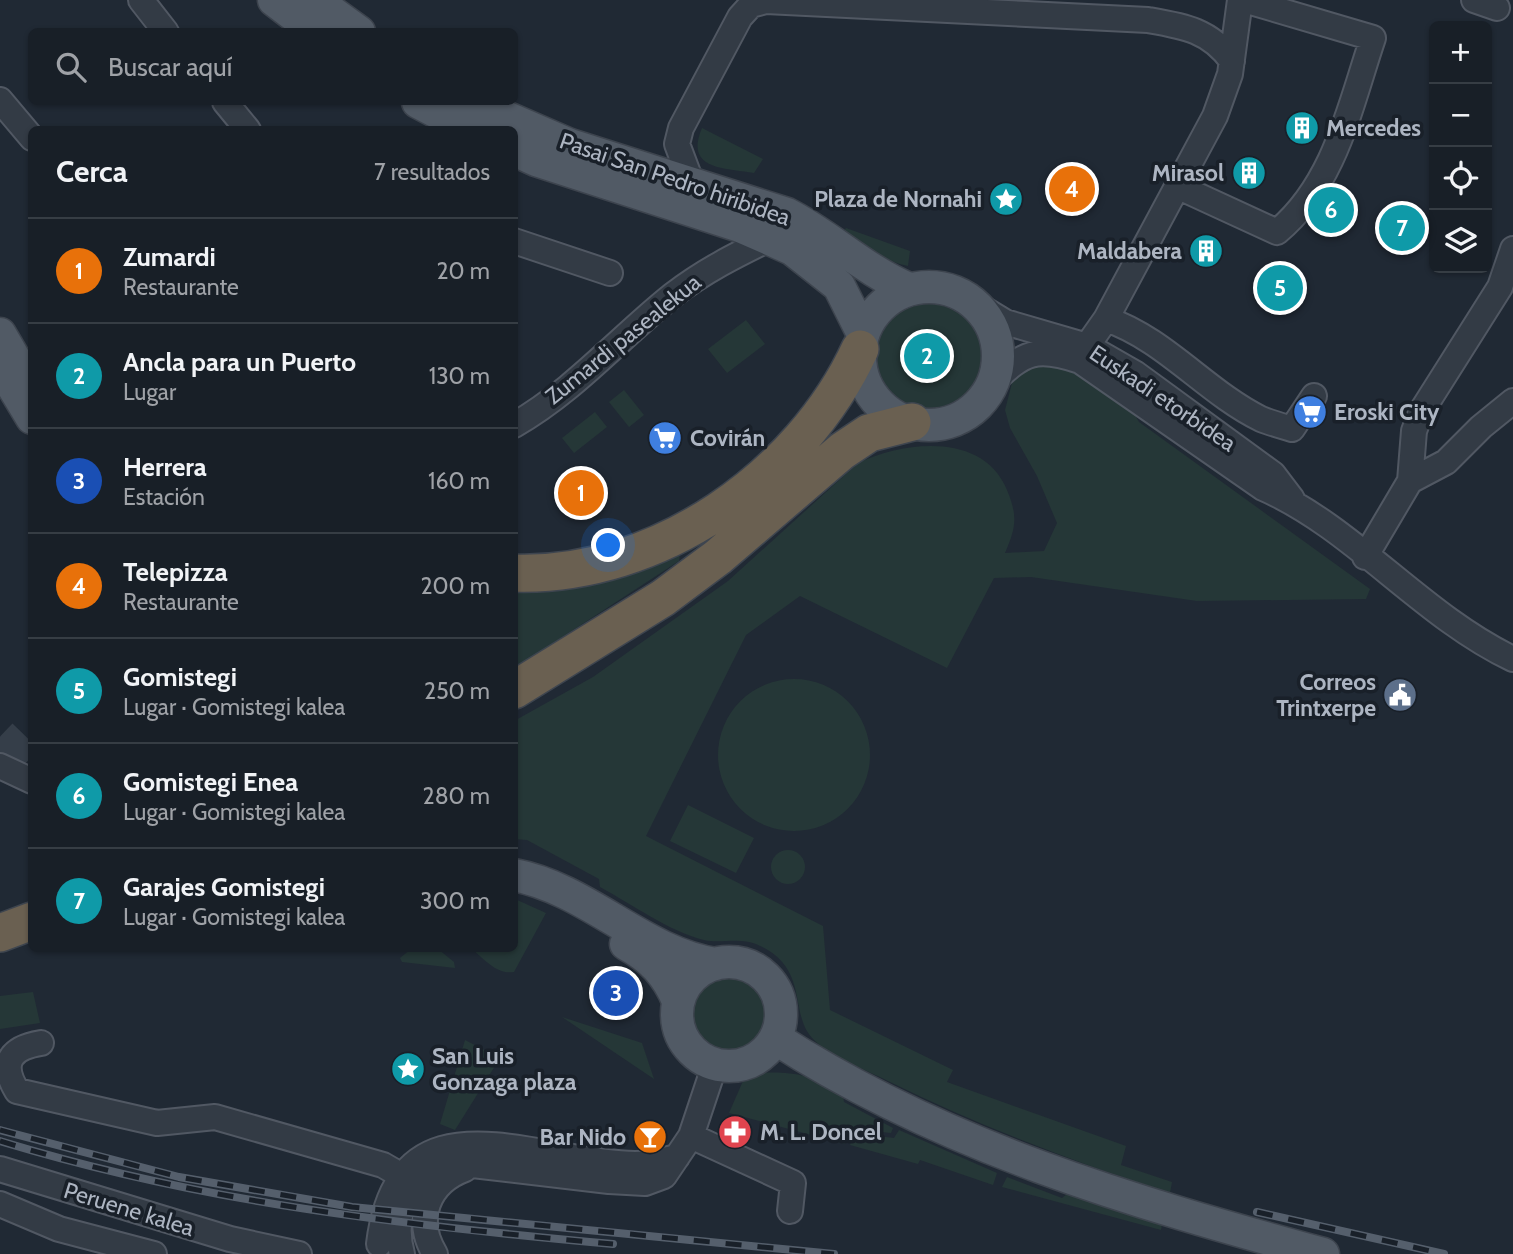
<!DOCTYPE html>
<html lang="es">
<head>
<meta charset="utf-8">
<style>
	body { margin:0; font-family:Cabin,sans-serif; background:#252c33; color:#f1f3f6 }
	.controls { position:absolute; right:21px; top:21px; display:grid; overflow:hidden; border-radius:10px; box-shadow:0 2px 5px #0004 }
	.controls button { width:63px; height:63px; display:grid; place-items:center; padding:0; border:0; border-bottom:2px solid #363d44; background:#181f27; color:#f1f3f6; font:35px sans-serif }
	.you { position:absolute; left:609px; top:546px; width:24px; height:24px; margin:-18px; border:5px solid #fff; border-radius:50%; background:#1a73e8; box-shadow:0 0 0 10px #1a73e833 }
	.badge { display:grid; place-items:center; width:46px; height:46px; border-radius:50%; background:#0f766e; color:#fff; font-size:23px; font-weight:700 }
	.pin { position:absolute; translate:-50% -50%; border:4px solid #fff; box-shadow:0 2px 7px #0006 }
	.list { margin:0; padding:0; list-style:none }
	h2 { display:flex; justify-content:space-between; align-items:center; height:91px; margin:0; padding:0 28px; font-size:30px }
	h2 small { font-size:23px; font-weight:400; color:#9fa2a7 }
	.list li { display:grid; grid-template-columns:46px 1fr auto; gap:21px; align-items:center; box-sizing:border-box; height:105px; padding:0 28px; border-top:2px solid #363d44 }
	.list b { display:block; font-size:26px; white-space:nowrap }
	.list p { margin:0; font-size:23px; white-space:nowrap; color:#9fa2a7 }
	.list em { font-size:23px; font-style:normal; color:#9fa2a7 }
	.icon { flex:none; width:38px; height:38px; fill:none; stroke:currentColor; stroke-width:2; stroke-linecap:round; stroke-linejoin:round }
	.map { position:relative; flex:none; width:1513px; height:1254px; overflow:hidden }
	.search { position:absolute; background:#181f27; box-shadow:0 2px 5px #0004; left:28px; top:28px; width:490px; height:77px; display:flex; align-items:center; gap:18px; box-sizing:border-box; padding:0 24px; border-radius:10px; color:#9fa2a7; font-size:26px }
	.panel { position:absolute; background:#181f27; box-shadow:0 2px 5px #0004; left:28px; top:126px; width:490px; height:826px; border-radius:10px }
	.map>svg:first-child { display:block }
	.green { fill:#253737 }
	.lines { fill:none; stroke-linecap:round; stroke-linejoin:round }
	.highway-tunnel { stroke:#353e49; stroke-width:37; stroke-dasharray:37 18; stroke-linecap:butt }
	.minor-casing { stroke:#515863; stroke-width:28 }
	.major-casing { stroke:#3d444e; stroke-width:35 }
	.highway-casing { stroke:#3e454f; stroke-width:40 }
	.minor { stroke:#333b45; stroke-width:24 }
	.major { stroke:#515a65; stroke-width:32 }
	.highway { stroke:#6a6051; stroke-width:37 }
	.rail-casing { stroke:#555f6c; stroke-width:8 }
	.rail { stroke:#192029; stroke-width:5; stroke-dasharray:16; stroke-linecap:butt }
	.labels { text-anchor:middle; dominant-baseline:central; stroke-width:7; stroke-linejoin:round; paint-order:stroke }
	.poi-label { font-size:23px; font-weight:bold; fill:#adb5c2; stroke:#192029; text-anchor:start }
	.street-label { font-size:23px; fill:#adb5c2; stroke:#192029 }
</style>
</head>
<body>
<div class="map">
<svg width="1513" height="1254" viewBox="0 0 1513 1254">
	<rect width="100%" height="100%" fill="#202934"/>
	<!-- green -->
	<path class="green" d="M702 128 763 159 754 173C724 168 684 170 702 128Z
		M846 228 910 251 908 266C883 261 864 247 844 231Z
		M877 356a52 52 0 1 1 104 0a52 52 0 1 1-104 0Z
		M746 320 765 344 727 373 708 349Z
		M1063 361 1125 397 1139 422 1370 589 1366 599 1197 601 1031 577 994 578 947 668 800 596 746 635 646 836 823 926 830 1010 953 1070 947 1082 1126 1146 1121 1165 1172 1182 1170 1193C1073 1162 980 1126 888 1081 865 1069 833 1059 814 1040 787 1014 812 968 756 944 739 937 720 944 704 940 670 932 630 903 600 887L599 879 527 840 515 839 514 721 593 677 728 581 858 463C905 441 983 432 1007 490 1018 517 1016 527 1005 553L1044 551 1057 523 1037 476 1010 428 1005 410 1013 379 1026 366Z
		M624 390 644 415 629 427 609 402Z
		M595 412 607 427 574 453 562 438Z
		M680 553 679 561 515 668V588C573 587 627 577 680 553Z
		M718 755a76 76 0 1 1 152 0a76 76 0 1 1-152 0Z
		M688 805 754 838 736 873 670 841Z
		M771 867a17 17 0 1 1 34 0a17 17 0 1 1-34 0Z
		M515 899 546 913 514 972C497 975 484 959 472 949L514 948Z
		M411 949H438L454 962 455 968 402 962 400 958Z
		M693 1014a36 36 0 1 1 72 0a36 36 0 1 1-72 0Z
		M33 992 40 1023 0 1029V996Z
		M562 1017 642 1043 654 1079Z
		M465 1040 500 1058 455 1130 440 1124Z
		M755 1073C790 1071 809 1074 842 1090L844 1102 893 1128 891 1133 851 1129 845 1144 729 1113 743 1081 740 1080Z
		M899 1130 997 1173 993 1185 920 1160 918 1164 850 1145 854 1133 894 1138Z
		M1007 1177 1062 1198 1072 1190 1163 1220 1161 1230 1002 1187Z"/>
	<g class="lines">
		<!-- highway-tunnel -->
		<path class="highway-tunnel" d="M0 763 32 730"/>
		<!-- minor casing -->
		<g class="minor-casing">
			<path id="minor" d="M141 0 166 32
				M1474 0 1497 8
				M0 100 32 138
				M225 102 248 130
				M692 184 677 144 681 128 740 17 751 5 766 1 1148 20C1183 26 1210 30 1232 61
				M1177 186 1277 232C1335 184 1350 106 1373 38L1244 0
				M514 241 610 273
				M977 305 1005 322 1087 346 1136 374 1273 474 1292 499
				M1106 319C1165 339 1206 392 1261 419 1271 423 1282 426 1292 429L1314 396
				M1087 346 1106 319 1215 116 1230 74 1240 0
				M992 383C1024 352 1036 346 1080 361L1263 488C1353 527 1422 616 1513 659
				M514 425C574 391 620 337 673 295 704 271 736 255 771 238
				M1410 481 1446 462 1481 427 1513 401
				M1365 557 1410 481 1414 431 1421 412 1500 287 1513 249
				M0 766 32 781
				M41 1043C10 1048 0 1063 17 1091L157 1123 215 1117 383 1165 402 1176
				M691 1136 793 1183 790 1211
				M0 1169 230 1239 299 1254
				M0 1204 59 1229 154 1254
				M379 1244C398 1086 533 1163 635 1164 649 1164 664 1160 677 1157
				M402 1254C389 1208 415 1164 464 1164L609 1181 645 1183 664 1176 691 1136 715 1064
				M435 1254C414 1220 427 1183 465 1169"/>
		</g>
		<!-- major casing -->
		<g class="major-casing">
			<path id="major" d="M274 0 316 32
				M315 0 359 32
				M418 102 471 130
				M471 102 570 145 787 214C830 236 864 270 909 289
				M514 150 536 160 740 226 792 249 839 286 863 334
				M860 356a69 69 0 1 1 138 0a69 69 0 1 1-138 0Z
				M0 334 27 380
				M0 365 32 418
				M514 875C588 889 643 953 716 964
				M626 944C651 958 667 974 678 1001
				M677 1014a52 52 0 1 1 104 0a52 52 0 1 1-104 0Z
				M775 1038C942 1146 1133 1202 1323 1254"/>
		</g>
		<!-- highway casing -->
		<g class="highway-casing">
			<path id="highway" d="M514 573C657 578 801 477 860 349
				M514 690 663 598 718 557 842 451 869 433 912 422
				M0 933 32 921"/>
		</g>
		<!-- minor -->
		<use href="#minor" class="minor"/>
		<!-- major -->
		<use href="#major" class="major"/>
		<!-- highway -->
		<use href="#highway" class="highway"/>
		<!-- rail casing -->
		<g class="rail-casing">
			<path id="rail" d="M0 1130 179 1177 352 1207 834 1254
				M0 1141C204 1203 402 1225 613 1244
				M1257 1212 1444 1254"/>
		</g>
		<!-- rail -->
		<use href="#rail" class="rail"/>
	</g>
	<!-- icons -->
	<defs>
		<g id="building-disc" transform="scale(1.75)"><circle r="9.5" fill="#0f9aa8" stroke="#192029"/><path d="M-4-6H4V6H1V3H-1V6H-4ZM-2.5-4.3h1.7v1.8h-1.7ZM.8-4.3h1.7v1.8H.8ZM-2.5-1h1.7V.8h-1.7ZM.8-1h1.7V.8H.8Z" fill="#fff"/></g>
		<g id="sight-disc" transform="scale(1.75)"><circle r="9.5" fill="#0f9aa8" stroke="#192029"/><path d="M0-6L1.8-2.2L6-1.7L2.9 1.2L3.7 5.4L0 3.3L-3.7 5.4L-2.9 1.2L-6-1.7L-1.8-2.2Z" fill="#fff"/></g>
		<g id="supermarket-disc" transform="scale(1.75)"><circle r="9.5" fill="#3f7fe0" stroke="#192029"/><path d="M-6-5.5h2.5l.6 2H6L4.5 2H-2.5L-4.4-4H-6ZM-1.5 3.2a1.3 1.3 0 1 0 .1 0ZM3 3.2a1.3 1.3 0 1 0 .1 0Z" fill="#fff"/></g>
		<g id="civic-disc" transform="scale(1.75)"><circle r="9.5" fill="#5c6f8a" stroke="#192029"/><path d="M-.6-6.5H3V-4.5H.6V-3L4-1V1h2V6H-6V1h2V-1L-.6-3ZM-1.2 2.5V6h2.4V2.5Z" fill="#fff"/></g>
		<g id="pharmacy-disc" transform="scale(1.75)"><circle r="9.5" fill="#e0444e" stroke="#192029"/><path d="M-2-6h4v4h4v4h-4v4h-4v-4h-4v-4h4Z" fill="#fff"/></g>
		<g id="bar-disc" transform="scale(1.75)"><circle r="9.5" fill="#e8710a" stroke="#192029"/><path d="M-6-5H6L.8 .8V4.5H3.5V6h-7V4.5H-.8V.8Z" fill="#fff"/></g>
	</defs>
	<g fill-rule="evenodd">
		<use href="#building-disc" x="1302" y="128"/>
		<use href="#building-disc" x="1249" y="173"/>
		<use href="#sight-disc" x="1006" y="199"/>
		<use href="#building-disc" x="1206" y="251"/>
		<use href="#supermarket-disc" x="1310" y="412"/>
		<use href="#supermarket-disc" x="665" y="438"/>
		<use href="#civic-disc" x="1400" y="695"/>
		<use href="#sight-disc" x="408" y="1069"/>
		<use href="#pharmacy-disc" x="735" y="1132"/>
		<use href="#bar-disc" x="650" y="1137"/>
	</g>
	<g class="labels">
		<!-- poi labels -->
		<g class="poi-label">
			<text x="1326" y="128">Mercedes</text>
			<text x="1224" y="173" text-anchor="end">Mirasol</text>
			<text x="982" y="199" text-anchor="end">Plaza de Nornahi</text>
			<text x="1182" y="251" text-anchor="end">Maldabera</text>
			<text x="1334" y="412">Eroski City</text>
			<text x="690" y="438">Covirán</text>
			<text x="1376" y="682" text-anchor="end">Correos<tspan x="1376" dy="26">Trintxerpe</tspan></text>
			<text x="432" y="1056">San Luis<tspan x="432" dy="26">Gonzaga plaza</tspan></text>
			<text x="760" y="1132">M. L. Doncel</text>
			<text x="626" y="1137" text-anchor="end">Bar Nido</text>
		</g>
		<!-- street labels -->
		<g class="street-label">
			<text transform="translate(675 179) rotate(19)">Pasai San Pedro hiribidea</text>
			<text transform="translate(623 339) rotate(-39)">Zumardi pasealekua</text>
			<text transform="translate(1163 398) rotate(34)">Euskadi etorbidea</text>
			<text transform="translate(129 1209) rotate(17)">Peruene kalea</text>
		</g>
	</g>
</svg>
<div class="controls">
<button>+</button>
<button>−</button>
<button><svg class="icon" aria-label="locate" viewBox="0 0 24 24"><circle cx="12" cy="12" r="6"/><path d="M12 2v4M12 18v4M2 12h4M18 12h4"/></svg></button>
<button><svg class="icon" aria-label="layers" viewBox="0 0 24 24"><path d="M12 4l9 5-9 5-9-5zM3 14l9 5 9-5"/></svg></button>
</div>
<div class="you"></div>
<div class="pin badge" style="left:581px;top:493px;background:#e8710a">1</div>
<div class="pin badge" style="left:927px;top:356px;background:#0f9aa8">2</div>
<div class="pin badge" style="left:616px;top:993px;background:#1a4fb4">3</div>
<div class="pin badge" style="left:1072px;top:189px;background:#e8710a">4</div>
<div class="pin badge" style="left:1280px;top:288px;background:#0f9aa8">5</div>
<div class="pin badge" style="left:1331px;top:210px;background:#0f9aa8">6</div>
<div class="pin badge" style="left:1402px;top:228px;background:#0f9aa8">7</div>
<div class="search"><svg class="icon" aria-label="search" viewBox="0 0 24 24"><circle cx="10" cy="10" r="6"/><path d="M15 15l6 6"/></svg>Buscar aquí</div>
<section class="panel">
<h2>Cerca<small>7 resultados</small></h2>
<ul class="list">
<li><span class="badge" style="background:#e8710a">1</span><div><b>Zumardi</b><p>Restaurante</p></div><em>20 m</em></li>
<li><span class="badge" style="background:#0f9aa8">2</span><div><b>Ancla para un Puerto</b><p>Lugar</p></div><em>130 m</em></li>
<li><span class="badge" style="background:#1a4fb4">3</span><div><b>Herrera</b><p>Estación</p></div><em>160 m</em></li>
<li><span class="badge" style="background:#e8710a">4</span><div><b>Telepizza</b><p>Restaurante</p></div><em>200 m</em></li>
<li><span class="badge" style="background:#0f9aa8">5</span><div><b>Gomistegi</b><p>Lugar · Gomistegi kalea</p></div><em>250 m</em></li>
<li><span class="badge" style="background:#0f9aa8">6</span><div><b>Gomistegi Enea</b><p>Lugar · Gomistegi kalea</p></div><em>280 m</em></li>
<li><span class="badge" style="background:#0f9aa8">7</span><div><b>Garajes Gomistegi</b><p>Lugar · Gomistegi kalea</p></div><em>300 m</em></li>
</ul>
</section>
</div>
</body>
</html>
